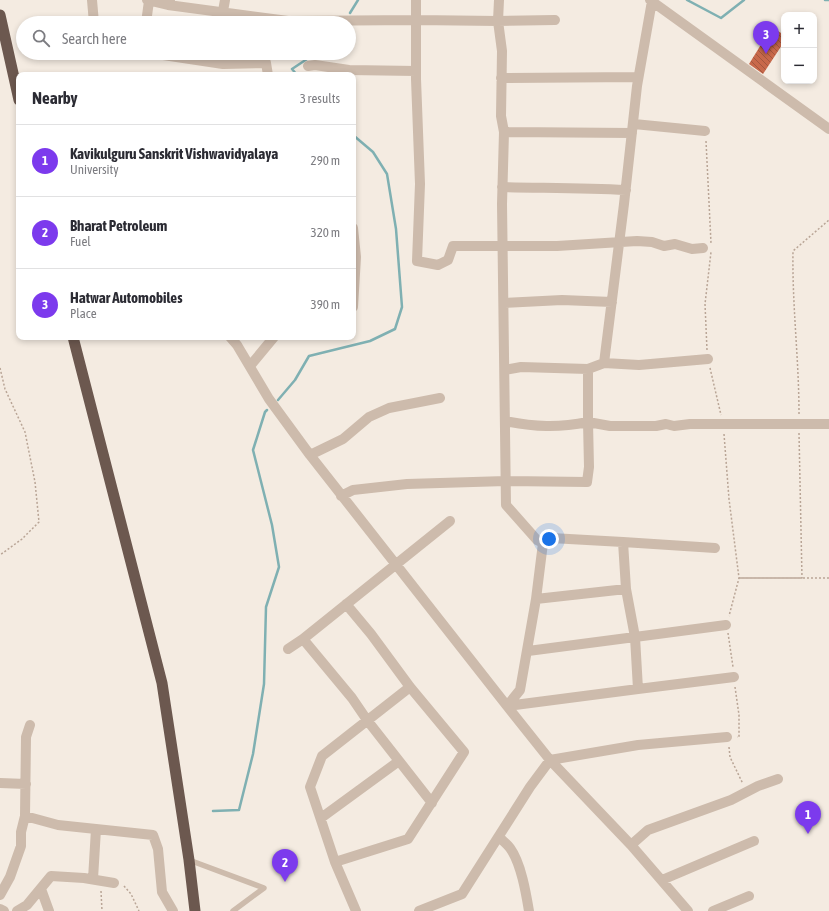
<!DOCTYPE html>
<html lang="en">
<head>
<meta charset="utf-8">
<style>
	body { margin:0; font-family:"Asap Condensed",sans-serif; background:#f7f7f7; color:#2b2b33 }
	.controls { position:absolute; right:12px; top:12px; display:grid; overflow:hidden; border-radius:8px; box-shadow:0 2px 6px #0003 }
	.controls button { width:36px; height:36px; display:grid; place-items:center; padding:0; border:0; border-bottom:1px solid #e1e1e2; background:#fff; color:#2b2b33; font:20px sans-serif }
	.you { position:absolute; left:549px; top:539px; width:14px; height:14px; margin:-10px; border:3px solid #fff; border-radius:50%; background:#1a73e8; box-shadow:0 0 0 6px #1a73e833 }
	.badge { display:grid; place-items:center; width:26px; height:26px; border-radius:50%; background:#7c3aed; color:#fff; font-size:13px; font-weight:700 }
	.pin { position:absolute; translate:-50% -33px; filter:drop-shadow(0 1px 2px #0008) }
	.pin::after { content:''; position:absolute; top:21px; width:14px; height:12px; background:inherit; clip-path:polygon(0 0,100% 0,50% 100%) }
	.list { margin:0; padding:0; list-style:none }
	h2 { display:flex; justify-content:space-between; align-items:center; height:52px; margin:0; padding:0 16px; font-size:17px }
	h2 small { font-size:13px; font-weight:400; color:#7c7c81 }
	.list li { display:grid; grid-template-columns:26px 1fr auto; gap:12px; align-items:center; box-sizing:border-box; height:72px; padding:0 16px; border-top:1px solid #e1e1e2 }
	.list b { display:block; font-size:15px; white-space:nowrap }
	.list p { margin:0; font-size:13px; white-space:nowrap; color:#7c7c81 }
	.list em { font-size:13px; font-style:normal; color:#7c7c81 }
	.icon { flex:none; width:22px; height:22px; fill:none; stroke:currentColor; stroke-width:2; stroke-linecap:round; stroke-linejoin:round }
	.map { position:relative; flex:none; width:829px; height:911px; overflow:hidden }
	.search { position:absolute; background:#fff; box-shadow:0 2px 6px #0003; left:16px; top:16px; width:340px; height:44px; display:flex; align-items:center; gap:10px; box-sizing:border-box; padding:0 14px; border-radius:22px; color:#7c7c81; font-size:15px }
	.panel { position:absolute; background:#fff; box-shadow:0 2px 6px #0003; left:16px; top:72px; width:340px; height:268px; border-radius:8px }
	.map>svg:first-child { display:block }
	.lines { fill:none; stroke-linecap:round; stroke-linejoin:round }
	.stream { stroke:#7fb0b2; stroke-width:2.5 }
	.building { fill:url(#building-back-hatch) }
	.path { stroke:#b9a596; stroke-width:1.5; stroke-dasharray:2 2; stroke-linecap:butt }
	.service { stroke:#cdbbac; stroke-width:5.5 }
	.minor { stroke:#cdbbac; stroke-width:10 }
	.trunk { stroke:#6c584f; stroke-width:11 }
</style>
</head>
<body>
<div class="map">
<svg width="829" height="911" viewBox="0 0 829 911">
	<defs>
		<pattern id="building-back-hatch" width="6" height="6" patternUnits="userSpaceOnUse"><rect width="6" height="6" fill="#c8694b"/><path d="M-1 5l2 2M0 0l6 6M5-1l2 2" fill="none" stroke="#a4573f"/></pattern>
	</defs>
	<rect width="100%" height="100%" fill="#f4ebe1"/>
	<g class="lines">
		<!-- stream -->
		<path class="stream" d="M687 0 721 18 744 0
			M825 0H829
			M350 13 358 0
			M297 75 292 69 316 53
			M278 400 295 380 309 356 370 341 395 329 402 307 396 229 387 174 373 152 353 135
			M213 811 239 810 253 754 264 684 266 607 279 567 272 525 253 450 265 412 267 410"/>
	</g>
	<!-- building -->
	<path class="building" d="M772 27 784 35V42L763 74 749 64Z"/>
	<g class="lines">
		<!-- path -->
		<path class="path" d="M706 141 711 243
			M707 350 705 304 711 252
			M0 368 5 389 25 432 35 482 39 522 22 539 0 555
			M710 368 721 415
			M799 414C799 359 792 305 793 251L829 220
			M799 433 802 578H739H829
			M724 434 729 499 739 578 729 616
			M728 633 733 667
			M735 687 739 715V737H737
			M729 747 730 757 743 784
			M124 886 131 894 139 911
			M101 891 102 911"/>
		<!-- service -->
		<path class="service" d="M189 860 264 888 233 911"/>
		<!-- minor -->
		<path class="minor" d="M92 0 94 23
			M147 0 168 5 170 0
			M499 0 498 21 416 20V79L420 184 417 261 438 265 448 260 453 246H557L637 241 652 242 664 246 675 244 692 249 703 248
			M650 0 829 129
			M168 5 288 21 416 20V0
			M223 11 225 0
			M146 23 149 1
			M150 53 223 64 266 63 268 75
			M263 53 266 63
			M308 66 315 65 349 70 416 71
			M501 78 638 77
			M634 124 705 131
			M504 132 632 133
			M502 187C543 188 584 188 626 190
			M353 228 356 257 353 307
			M505 303 562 300 612 302
			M230 337 237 345 269 399 310 455 507 706 520 690 536 599 543 543 537 540 506 505 502 204 504 132 501 116 502 51 498 21 555 20
			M604 363 639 365 708 359
			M250 366 274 337
			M505 370 521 367 588 369
			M505 421C535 427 558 428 588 422V369L604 363 624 204 637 86 652 1
			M310 455 343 439 369 417 389 408 440 398
			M341 496 353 490 407 484 506 481 587 482 589 467 588 422 610 426H656L666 424 674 426 690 424H829
			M623 542 715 548
			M536 599 626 589
			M346 604 371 634 410 687 464 752 408 839 335 862 310 787 322 756 410 687
			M303 639 352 698 367 720 432 803
			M288 649 303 639 450 521
			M528 651 635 637 626 589 623 542 551 538 543 543
			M638 689 734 677
			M507 706 638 689 635 637 726 625
			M507 706 550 760 631 845 688 911
			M30 725 26 737 25 816 58 825 153 835 158 849 162 892 173 911
			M0 783 26 784
			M321 818 399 761
			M499 837C503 841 507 844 510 848 521 863 526 893 529 911
			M631 845 648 830 731 800 758 786 778 779
			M335 862 356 911
			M93 879 96 829
			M662 880 754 841
			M41 889 49 911
			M0 895 10 877 21 846V832L25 816
			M0 909 4 911
			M17 911 27 905 51 876 84 878 114 883
			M419 911 462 894 530 787 550 760 638 745 727 737
			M713 911 749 896"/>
		<!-- trunk -->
		<path class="trunk" d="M0 15 19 100
			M73 337 162 683 189 860 195 911"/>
	</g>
</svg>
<div class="controls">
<button>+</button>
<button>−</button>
</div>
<div class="you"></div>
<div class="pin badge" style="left:808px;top:834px">1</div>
<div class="pin badge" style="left:285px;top:882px">2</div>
<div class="pin badge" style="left:766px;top:54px">3</div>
<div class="search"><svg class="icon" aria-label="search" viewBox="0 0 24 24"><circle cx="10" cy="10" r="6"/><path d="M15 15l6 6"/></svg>Search here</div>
<section class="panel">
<h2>Nearby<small>3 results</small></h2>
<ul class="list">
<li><span class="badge">1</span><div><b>Kavikulguru Sanskrit Vishwavidyalaya</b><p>University</p></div><em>290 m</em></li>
<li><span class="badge">2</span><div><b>Bharat Petroleum</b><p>Fuel</p></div><em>320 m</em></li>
<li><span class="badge">3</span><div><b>Hatwar Automobiles</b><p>Place</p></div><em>390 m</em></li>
</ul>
</section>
</div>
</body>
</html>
